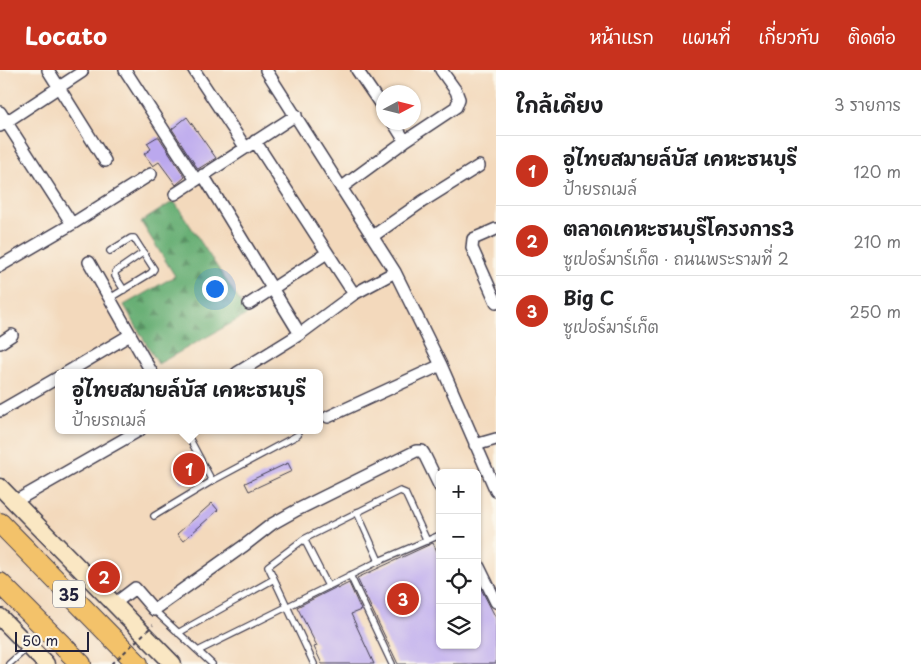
<!DOCTYPE html>
<html lang="th">
<head>
<meta charset="utf-8">
<style>
	body { margin:0; font-family:"Playpen Sans","Playpen Sans Thai",sans-serif; background:#f6f6f6; color:#202124 }
	.controls { position:absolute; right:15px; bottom:15px; display:grid; overflow:hidden; border-radius:8px; box-shadow:0 1px 4px #0004 }
	.controls button { width:45px; height:45px; display:grid; place-items:center; padding:0; border:0; border-bottom:1px solid #e0e0e0; background:#fff; color:#202124; font:25px sans-serif }
	.compass { position:absolute; left:376px; top:15px; width:45px; height:45px; border-radius:50%; background:#fff; box-shadow:0 1px 4px #0004; rotate:83deg }
	.scale { position:absolute; left:15px; bottom:12px; width:74px; box-sizing:border-box; padding-left:5px; border:2px solid #22223b; border-top:0; font-size:14px; line-height:18px; white-space:nowrap; color:#22223b; -webkit-text-stroke:4px #fbf7ec; paint-order:stroke }
	.you { position:absolute; left:214px; top:218px; width:18px; height:18px; margin:-12px; border:4px solid #fff; border-radius:50%; background:#1a73e8; box-shadow:0 0 0 8px #1a73e833 }
	.badge { display:grid; place-items:center; width:32px; height:32px; border-radius:50%; background:#c8321e; color:#fff; font-size:16px; font-weight:700 }
	.pin { position:absolute; translate:-50% -50%; border:2px solid #fff; box-shadow:0 1px 5px #0006 }
	.popup { position:absolute; left:55px; top:299px; width:268px; height:65px; box-sizing:border-box; display:grid; place-content:center; border-radius:8px; background:#fff; filter:drop-shadow(0 1px 4px #0005); font-size:16px; white-space:nowrap; color:#757577 }
	.popup b { font-size:19px; color:#202124 }
	.popup::after { content:''; position:absolute; left:50%; top:100%; margin-left:-10px; border:10px solid transparent; border-top-color:#fff }
	.list { margin:0; padding:0; list-style:none }
	h2 { display:flex; justify-content:space-between; align-items:center; height:65px; margin:0; padding:0 20px; font-size:21px }
	h2 small { font-size:16px; font-weight:400; color:#757577 }
	.list li { display:grid; grid-template-columns:32px 1fr auto; gap:15px; align-items:center; box-sizing:border-box; height:70px; padding:0 20px; border-top:1px solid #e0e0e0 }
	.list b { display:block; font-size:19px; white-space:nowrap }
	.list p { margin:0; font-size:16px; white-space:nowrap; color:#757577 }
	.list em { font-size:16px; font-style:normal; color:#757577 }
	.icon { flex:none; width:28px; height:28px; fill:none; stroke:currentColor; stroke-width:2; stroke-linecap:round; stroke-linejoin:round }
	.map { position:relative; flex:none; width:496px; height:594px; overflow:hidden }
	header { display:flex; align-items:center; gap:30px; box-sizing:border-box; height:70px; padding:0 25px; background:#c8321e; color:#fff }
	header strong { font-size:24px }
	nav { display:flex; gap:28px; margin-inline-start:auto; font-size:18px }
	main { display:flex }
	aside { flex:1; background:#fff }
	.map>svg:first-child { display:block }
	.forest { fill:url(#forest-firs); stroke:#456858 }
	.building { fill:#bba8ee }
	.lines { fill:none; stroke-linecap:round; stroke-linejoin:round }
	.lane-casing { stroke:#413d4e; stroke-width:8 }
	.street-casing { stroke:#413d4e; stroke-width:14 }
	.secondary-casing { stroke:#413d4e; stroke-width:19 }
	.highway-casing { stroke:#413d4e; stroke-width:22 }
	.lane { stroke:#fff; stroke-width:5.5 }
	.street { stroke:#fff; stroke-width:11 }
	.secondary { stroke:#fae7c3; stroke-width:16 }
	.highway { stroke:#f3c26a; stroke-width:20 }
	.path-bridge { stroke:#413d4e; stroke-width:2; stroke-dasharray:4 4; stroke-linecap:butt }
	.labels { text-anchor:middle; dominant-baseline:central; stroke-width:4; stroke-linejoin:round; paint-order:stroke }
	.shield { fill:#fbf7ec; stroke:#636270; stroke-width:1 }
	.shield-label { font-size:16px; font-weight:bold; fill:#22223b }
</style>
</head>
<body>
<header>
<strong>Locato</strong>
<nav><a>หน้าแรก</a><a>แผนที่</a><a>เกี่ยวกับ</a><a>ติดต่อ</a></nav>
</header>
<main>
<div class="map">
<svg width="496" height="594" viewBox="0 0 496 594">
	<defs>
		<pattern id="forest-firs" width="22" height="20" patternUnits="userSpaceOnUse" patternTransform="scale(1.25)"><rect width="22" height="20" fill="#68af74"/><path d="M5 1l3.5 6h-7zM16 11l3.5 6h-7z" fill="#558e60"/></pattern>
	</defs>
	<rect width="100%" height="100%" fill="#fbf7ec"/>
	<filter id="ink" filterUnits="userSpaceOnUse"><feTurbulence type="fractalNoise" baseFrequency=".02" numOctaves="2"/><feDisplacementMap in="SourceGraphic" scale="10" xChannelSelector="R" yChannelSelector="G"/><feConvolveMatrix kernelMatrix="1 2 1 2 8 2 1 2 1" color-interpolation-filters="sRGB"/></filter>
	<filter id="wash" filterUnits="userSpaceOnUse"><feTurbulence type="fractalNoise" baseFrequency=".0096" numOctaves="4" result="noise"/><feDisplacementMap in="SourceGraphic" scale="20" xChannelSelector="R" yChannelSelector="G"/><feGaussianBlur stdDeviation="1.12" result="paint"/><feColorMatrix in="noise" values="0 0 0 0 0 0 0 0 0 0 0 0 0 0 0 0 0 1.4 0 .05"/><feComposite in="paint" operator="in"/></filter>
	<g filter="url(#wash)">
		<rect width="100%" height="100%" fill="#f3d9bc"/>
		<!-- forest -->
		<path class="forest" d="M174 131 248 244 158 294 124 235 175 206 141 152Z"/>
		<g id="blocks">
			<!-- building -->
			<path class="building" d="M187 47 216 88 198 99 172 59Z
				M157 67H159L185 107 176 115 159 92 153 96 144 84 151 79 147 73Z
				M188 390 195 406 181 413 174 397Z
				M288 393 292 401 249 421 245 413Z
				M212 433 218 440 183 471 177 464Z
				M433 473 440 487V575H477V511L496 548V594H398L357 508Z
				M349 513 361 540 351 544 374 594H322L314 577 317 576 297 537 337 517V519Z"/>
		</g>
	</g>
	<g filter="url(#ink)">
		<use href="#blocks" fill-opacity="0" stroke="#413d4e" stroke-width="1"/>
		<g class="lines">
			<!-- lane casing -->
			<g class="lane-casing">
				<path id="lane" d="M124 220 115 206V202L144 182
					M110 228 151 203 154 199 134 168H131L110 181
					M185 360 212 411
					M357 442 379 491
					M154 446 212 411 298 365
					M304 469 328 516
					M350 505 392 594
					M154 540 212 594
					M178 563 274 509
					M198 581 379 491 440 465
					M9 594 27 578
					M314 594 268 496 304 469 400 421 405 423 427 471"/>
			</g>
			<!-- street casing -->
			<g class="street-casing">
				<path id="street" d="M48 0 105 91
					M125 0 196 110
					M194 0 245 77
					M266 0 395 202 441 295 496 421
					M357 0 383 38
					M0 42 72 154
					M393 52 405 71 456 37 459 29 456 21 441 0
					M0 56 82 2
					M255 71 354 224
					M203 105 300 264
					M341 118 405 71
					M175 124 296 45
					M496 159 473 169 472 178 496 232
					M373 166 423 131 479 96
					M89 192 152 303
					M0 196 72 154 151 104
					M249 234 327 183
					M0 273 12 265
					M66 303 130 265
					M237 303 300 264 354 224 395 202
					M0 341 59 307
					M328 347 441 295
					M475 375 496 369
					M14 432 140 360
					M477 493 496 532
					M114 534 135 518 154 540 245 475 272 454 297 440 416 381H422L424 384 440 417"/>
			</g>
			<!-- secondary casing -->
			<g class="secondary-casing">
				<path id="secondary" d="M0 417 173 594
					M0 547 46 594"/>
			</g>
			<!-- highway casing -->
			<g class="highway-casing">
				<path id="highway" d="M0 453 138 594
					M0 513 81 594"/>
			</g>
			<!-- lane -->
			<use href="#lane" class="lane"/>
			<!-- street -->
			<use href="#street" class="street"/>
			<!-- secondary -->
			<use href="#secondary" class="secondary"/>
			<!-- highway -->
			<use href="#highway" class="highway"/>
			<!-- path-bridge -->
			<path class="path-bridge" d="M112 594 153 555"/>
		</g>
	</g>
	<g class="labels">
		<!-- shield labels -->
		<rect class="shield" x="53" y="510.5" width="32" height="27" rx="4"/>
		<g class="shield-label">
			<text x="69" y="524">35</text>
		</g>
	</g>
</svg>
<div class="controls">
<button>+</button>
<button>−</button>
<button><svg class="icon" aria-label="locate" viewBox="0 0 24 24"><circle cx="12" cy="12" r="6"/><path d="M12 2v4M12 18v4M2 12h4M18 12h4"/></svg></button>
<button><svg class="icon" aria-label="layers" viewBox="0 0 24 24"><path d="M12 4l9 5-9 5-9-5zM3 14l9 5 9-5"/></svg></button>
</div>
<svg class="compass" viewBox="-18 -18 36 36"><path d="M0-13l5 13h-10z" fill="#e53935"/><path d="M0 13l5-13h-10z" fill="#757577"/></svg>
<div class="scale">50 m</div>
<div class="you"></div>
<div class="pin badge" style="left:189px;top:399px">1</div>
<div class="popup"><b>อู่ไทยสมายล์บัส เคหะธนบุรี</b>ป้ายรถเมล์</div>
<div class="pin badge" style="left:104px;top:507px">2</div>
<div class="pin badge" style="left:403px;top:529px">3</div>
</div>
<aside>
<h2>ใกล้เคียง<small>3 รายการ</small></h2>
<ul class="list">
<li><span class="badge">1</span><div><b>อู่ไทยสมายล์บัส เคหะธนบุรี</b><p>ป้ายรถเมล์</p></div><em>120 m</em></li>
<li><span class="badge">2</span><div><b>ตลาดเคหะธนบุรีโครงการ3</b><p>ซูเปอร์มาร์เก็ต · ถนนพระรามที่ 2</p></div><em>210 m</em></li>
<li><span class="badge">3</span><div><b>Big C</b><p>ซูเปอร์มาร์เก็ต</p></div><em>250 m</em></li>
</ul>
</aside>
</main>
</body>
</html>
